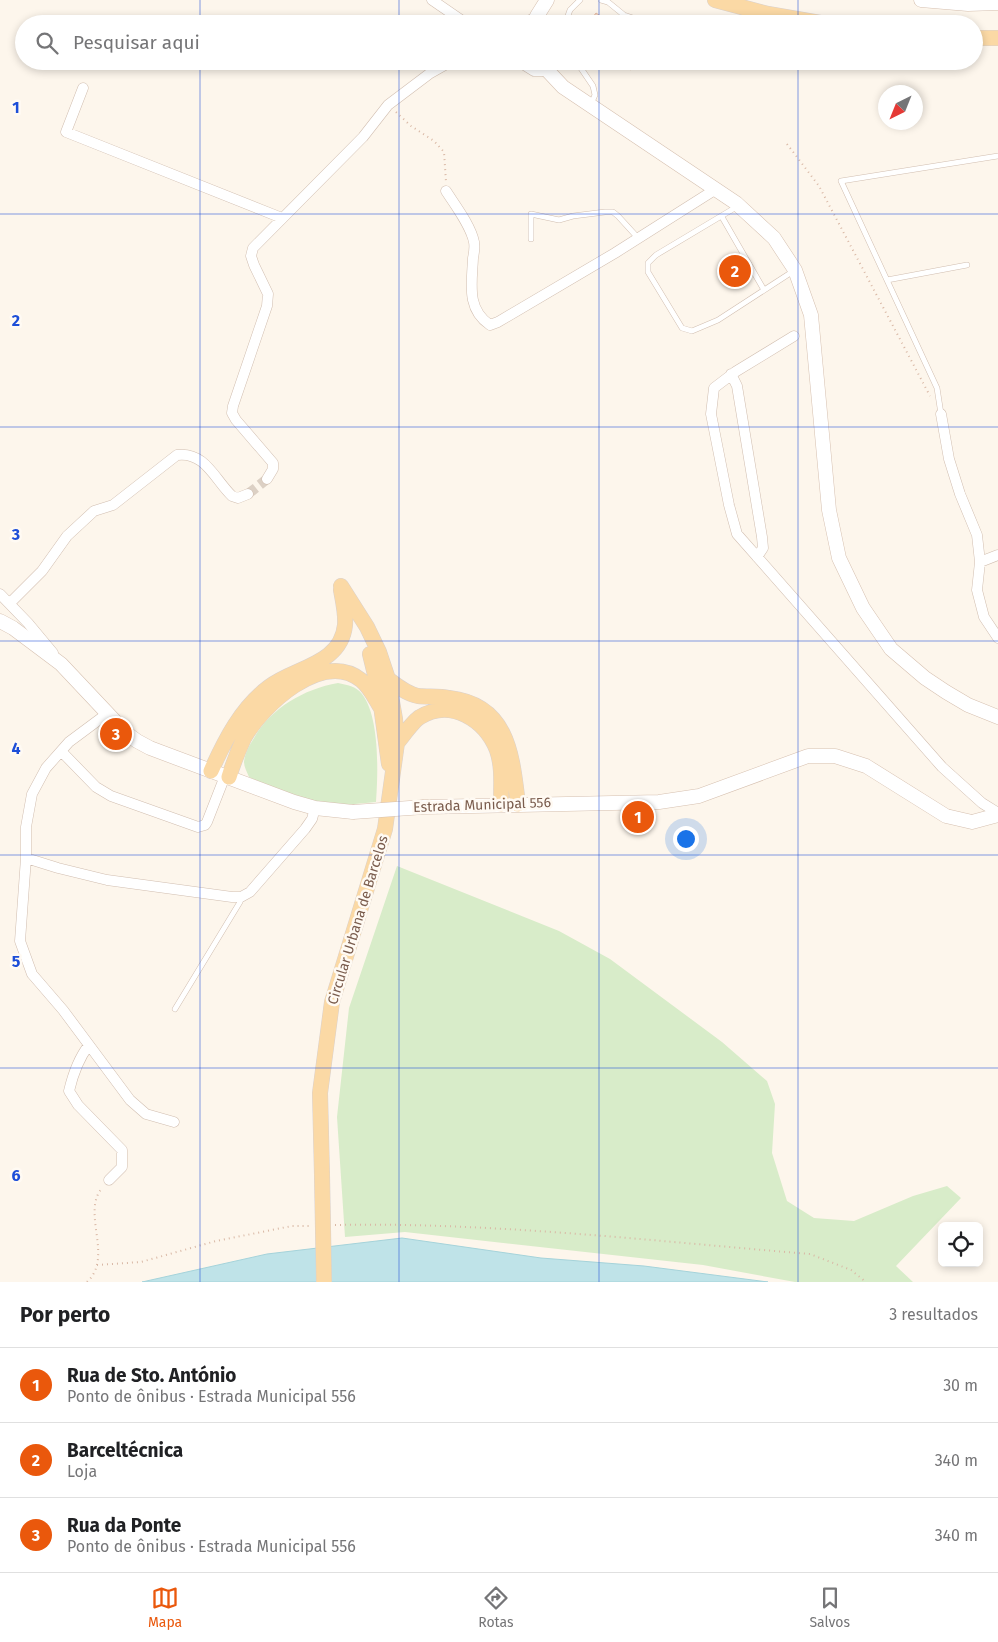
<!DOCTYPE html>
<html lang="pt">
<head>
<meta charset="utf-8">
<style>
	body { margin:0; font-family:"Fira Sans",sans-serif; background:#f2f2f2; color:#202124 }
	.controls { position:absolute; right:15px; bottom:15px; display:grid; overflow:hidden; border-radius:8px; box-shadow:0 2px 8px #0003 }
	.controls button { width:45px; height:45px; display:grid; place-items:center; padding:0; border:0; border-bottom:1px solid #e0e0e0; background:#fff; color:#202124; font:25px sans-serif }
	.compass { position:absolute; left:878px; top:85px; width:45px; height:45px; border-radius:50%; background:#fff; box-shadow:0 2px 8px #0003; rotate:223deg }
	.you { position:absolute; left:685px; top:838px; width:18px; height:18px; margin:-12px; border:4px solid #fff; border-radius:50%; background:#1a73e8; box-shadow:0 0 0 8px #1a73e833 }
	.badge { display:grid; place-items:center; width:32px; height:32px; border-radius:50%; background:#ea580c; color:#fff; font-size:16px; font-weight:700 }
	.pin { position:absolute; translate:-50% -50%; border:2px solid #fff; box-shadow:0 1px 5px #0006 }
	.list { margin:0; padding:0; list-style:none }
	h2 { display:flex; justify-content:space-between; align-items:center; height:65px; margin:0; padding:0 20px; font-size:21px }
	h2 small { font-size:16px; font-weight:400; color:#757577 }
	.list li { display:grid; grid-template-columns:32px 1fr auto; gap:15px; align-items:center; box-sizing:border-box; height:75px; padding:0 20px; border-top:1px solid #e0e0e0 }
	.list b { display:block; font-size:19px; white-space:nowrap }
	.list p { margin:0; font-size:16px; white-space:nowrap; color:#757577 }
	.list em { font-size:16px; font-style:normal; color:#757577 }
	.icon { flex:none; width:28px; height:28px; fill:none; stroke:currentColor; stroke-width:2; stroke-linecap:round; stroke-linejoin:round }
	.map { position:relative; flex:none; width:998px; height:1282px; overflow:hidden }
	.search { position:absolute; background:#fff; box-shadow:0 2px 8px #0003; left:15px; right:15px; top:15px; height:55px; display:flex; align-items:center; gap:12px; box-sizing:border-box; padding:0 18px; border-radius:28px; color:#757577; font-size:19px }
	.sheet { height:290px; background:#fff }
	nav { display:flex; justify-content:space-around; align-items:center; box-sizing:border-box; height:70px; border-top:1px solid #e0e0e0; background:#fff; font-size:14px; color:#757577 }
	nav a { display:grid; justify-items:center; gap:2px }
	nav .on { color:#ea580c }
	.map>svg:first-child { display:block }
	.green { fill:#d8ecc9 }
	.water { fill:#bfe3e8; stroke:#a5d3da }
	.building { fill:#f3d5c3; stroke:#e6bba3 }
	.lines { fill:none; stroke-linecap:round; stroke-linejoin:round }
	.street-tunnel { stroke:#dcd0c4; stroke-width:10; stroke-dasharray:10 5; stroke-linecap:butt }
	.lane-casing { stroke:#d1beb0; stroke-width:6 }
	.street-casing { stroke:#d1beb0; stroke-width:11 }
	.secondary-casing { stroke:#d6c0b0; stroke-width:15 }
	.primary-casing { stroke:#dad1cd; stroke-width:16 }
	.path { stroke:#d9b8a5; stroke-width:2; stroke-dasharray:1 4; stroke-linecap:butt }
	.lane { stroke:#fff; stroke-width:5 }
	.street { stroke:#fff; stroke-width:10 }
	.secondary { stroke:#fff; stroke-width:14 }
	.primary { stroke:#fbd9a5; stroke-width:15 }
	.secondary-bridge-casing { stroke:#d6c0b0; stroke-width:15; stroke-linecap:butt }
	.primary-bridge-casing { stroke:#dad1cd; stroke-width:16; stroke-linecap:butt }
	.secondary-bridge { stroke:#fff; stroke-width:14 }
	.primary-bridge { stroke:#fbd9a5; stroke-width:15 }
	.grid { fill:none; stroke:#1d4ed8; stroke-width:1; stroke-opacity:0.55 }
	.labels { text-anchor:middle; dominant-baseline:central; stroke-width:5; stroke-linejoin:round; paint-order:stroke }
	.street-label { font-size:14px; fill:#7a5c4d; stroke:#fffaf3 }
	.grid-label { font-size:16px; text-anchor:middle; font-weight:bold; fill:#1d4ed8; stroke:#fffaf3; stroke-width:5; stroke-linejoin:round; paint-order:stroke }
</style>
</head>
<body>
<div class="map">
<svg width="998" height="1282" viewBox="0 0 998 1282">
	<rect width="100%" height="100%" fill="#fdf6ec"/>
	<!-- green -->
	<path class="green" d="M338 683C347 685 356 686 362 694 380 717 378 774 376 802 365 803 355 804 345 805 312 806 277 792 249 777 247 772 244 767 244 762 245 753 249 746 254 738 271 708 304 689 338 683Z
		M397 866 559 931 610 959 722 1042 767 1081 775 1104 772 1153 787 1201 814 1218 854 1221 913 1196 947 1186 961 1198 896 1266 913 1282H795L703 1265 405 1232 345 1237 337 1117 349 1008Z"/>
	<!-- water -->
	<path class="water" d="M402 1238 541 1258 644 1266 768 1282H142L267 1254Z"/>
	<!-- building -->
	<path class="building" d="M596 13 612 24H580L582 19 589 22Z
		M615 61H638L631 70 621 63 619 65Z"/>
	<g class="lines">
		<!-- street-tunnel -->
		<path class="street-tunnel" d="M248 494 267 479"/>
		<!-- lane casing -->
		<g class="lane-casing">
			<path id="lane" d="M601 0 608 2 624 15 651 24
				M565 24 570 10 580 0
				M576 61 593 86 595 95 591 104
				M738 206 656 255 648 263V272L682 328 692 331 718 320 795 270
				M722 217 764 290
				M531 239V214L559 220 573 216 605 212H613L618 216 639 239
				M887 280 967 265
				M941 414 937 388 841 181 998 156
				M175 1009 240 902 241 897"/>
		</g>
		<!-- street casing -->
		<g class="street-casing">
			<path id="street" d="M432 0 467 24
				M524 24 537 16
				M518 61 534 71H548
				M83 88 66 132 282 218
				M446 191C455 205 471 226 474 242 475 247 474 253 473 258 472 283 466 309 490 325L498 322 615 253 716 189
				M794 336 735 372 714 388 711 414 729 505 737 534 942 767 982 803 998 813
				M731 374 737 386 762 537 763 548 757 557
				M941 414 949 459 960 494 977 535 980 562 977 590 984 617 998 638
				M267 479 273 469V463L236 420 232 413 233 406 267 306 268 294 254 265 251 256 253 248 363 137 388 105 429 74 452 61
				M980 562 998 555
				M0 594 28 623 53 653
				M10 603 42 571 67 536 94 511 113 505 177 455C205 451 215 480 232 496L238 498 248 494
				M108 713 69 742 46 768 32 794 26 827V858L20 941 32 974 63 1010 130 1100 146 1114 174 1122
				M61 751 96 787 111 796 198 827 205 825 207 822 225 776
				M26 858 58 868 107 880 232 897H241L250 892 305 829 312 819 315 808
				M89 1045C78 1059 73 1074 69 1091L78 1105 122 1150V1167L109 1180"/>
		</g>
		<!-- secondary casing -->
		<g class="secondary-casing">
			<path id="secondary" d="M921 0 968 4 998 3
				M538 24 537 16 547 0
				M544 61 548 71 563 87 736 203 774 238 795 270 811 315 829 510 839 558 863 608 891 649 925 678 946 692 968 705 998 717
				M0 621 13 628 61 664 126 733 137 741 150 748 294 802 315 808 353 812
				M424 807 659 802 699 796 808 756H835L866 766 946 816 972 822 998 815"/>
		</g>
		<!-- primary casing -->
		<g class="primary-casing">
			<path id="primary" d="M715 0 768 14 826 24
				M974 38H998
				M370 654 379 691 389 764
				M388 679C397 686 407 694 418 696 428 697 439 696 449 698 509 705 512 756 518 804
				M397 743C403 736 413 721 420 717 451 698 485 720 497 750 503 767 501 787 501 804
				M211 771C225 740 241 708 269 687 295 667 341 665 345 625 346 614 343 601 341 590
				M229 777C233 764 238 751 244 738 262 706 322 649 361 680 371 688 376 701 383 711
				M322 1175 320 1093 332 1002 385 829 397 743 395 719 388 679 379 652 367 627 341 586"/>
		</g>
		<!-- path -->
		<path class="path" d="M396 112 411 126 434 141 444 152 446 182
			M787 144 819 186 930 396
			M335 1225C493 1222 652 1241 810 1254L851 1270 866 1282
			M97 1265 141 1262 216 1241 292 1226H310
			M87 1282C114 1257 81 1213 102 1188"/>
		<!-- lane -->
		<use href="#lane" class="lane"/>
		<!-- street -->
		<use href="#street" class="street"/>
		<!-- secondary -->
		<use href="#secondary" class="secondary"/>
		<!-- primary -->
		<use href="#primary" class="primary"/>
		<!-- secondary-bridge casing -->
		<g class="secondary-bridge-casing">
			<path id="secondary-bridge" d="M353 812 424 807"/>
		</g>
		<!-- primary-bridge casing -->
		<g class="primary-bridge-casing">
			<path id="primary-bridge" d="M322 1175 324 1282"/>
		</g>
		<!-- secondary-bridge -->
		<use href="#secondary-bridge" class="secondary-bridge"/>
		<!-- primary-bridge -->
		<use href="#primary-bridge" class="primary-bridge"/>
	</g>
	<!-- grid -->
	<path class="grid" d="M200 0V24M399 0V24M599 0V24M798 0V24M200 61V1282M399 61V1282M599 61V1282M798 61V1282M0 214H998M0 427H998M0 641H998M0 855H998M0 1068H998"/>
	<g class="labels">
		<!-- street labels -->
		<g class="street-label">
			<text transform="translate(482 805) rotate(-2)">Estrada Municipal 556</text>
			<text transform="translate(358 920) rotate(-73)">Circular Urbana de Barcelos</text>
		</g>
	</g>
	<g class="grid-label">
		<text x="16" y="113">1</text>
		<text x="16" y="326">2</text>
		<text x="16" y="540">3</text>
		<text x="16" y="754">4</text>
		<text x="16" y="967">5</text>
		<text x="16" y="1181">6</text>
	</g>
</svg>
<div class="controls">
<button><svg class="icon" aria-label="locate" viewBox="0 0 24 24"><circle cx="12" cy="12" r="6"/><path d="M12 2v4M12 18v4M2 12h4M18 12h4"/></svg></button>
</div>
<svg class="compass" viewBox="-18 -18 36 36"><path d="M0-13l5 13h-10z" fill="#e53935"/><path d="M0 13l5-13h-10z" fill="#757577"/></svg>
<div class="you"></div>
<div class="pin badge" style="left:638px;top:817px">1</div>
<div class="pin badge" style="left:735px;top:271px">2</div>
<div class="pin badge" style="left:116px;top:734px">3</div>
<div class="search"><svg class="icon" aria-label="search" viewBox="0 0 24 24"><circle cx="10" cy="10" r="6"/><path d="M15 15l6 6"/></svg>Pesquisar aqui</div>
</div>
<section class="sheet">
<h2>Por perto<small>3 resultados</small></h2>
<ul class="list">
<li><span class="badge">1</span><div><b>Rua de Sto. António</b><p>Ponto de ônibus · Estrada Municipal 556</p></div><em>30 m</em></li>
<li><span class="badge">2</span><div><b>Barceltécnica</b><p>Loja</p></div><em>340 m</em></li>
<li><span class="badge">3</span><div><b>Rua da Ponte</b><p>Ponto de ônibus · Estrada Municipal 556</p></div><em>340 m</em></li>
</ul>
</section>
<nav>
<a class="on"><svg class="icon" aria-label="map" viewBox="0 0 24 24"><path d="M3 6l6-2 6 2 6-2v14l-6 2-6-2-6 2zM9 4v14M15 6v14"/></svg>Mapa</a>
<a><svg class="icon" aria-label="directions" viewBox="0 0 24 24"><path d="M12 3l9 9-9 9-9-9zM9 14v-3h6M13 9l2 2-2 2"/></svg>Rotas</a>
<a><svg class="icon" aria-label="saved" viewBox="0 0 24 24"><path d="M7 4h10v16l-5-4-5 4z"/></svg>Salvos</a>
</nav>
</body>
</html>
